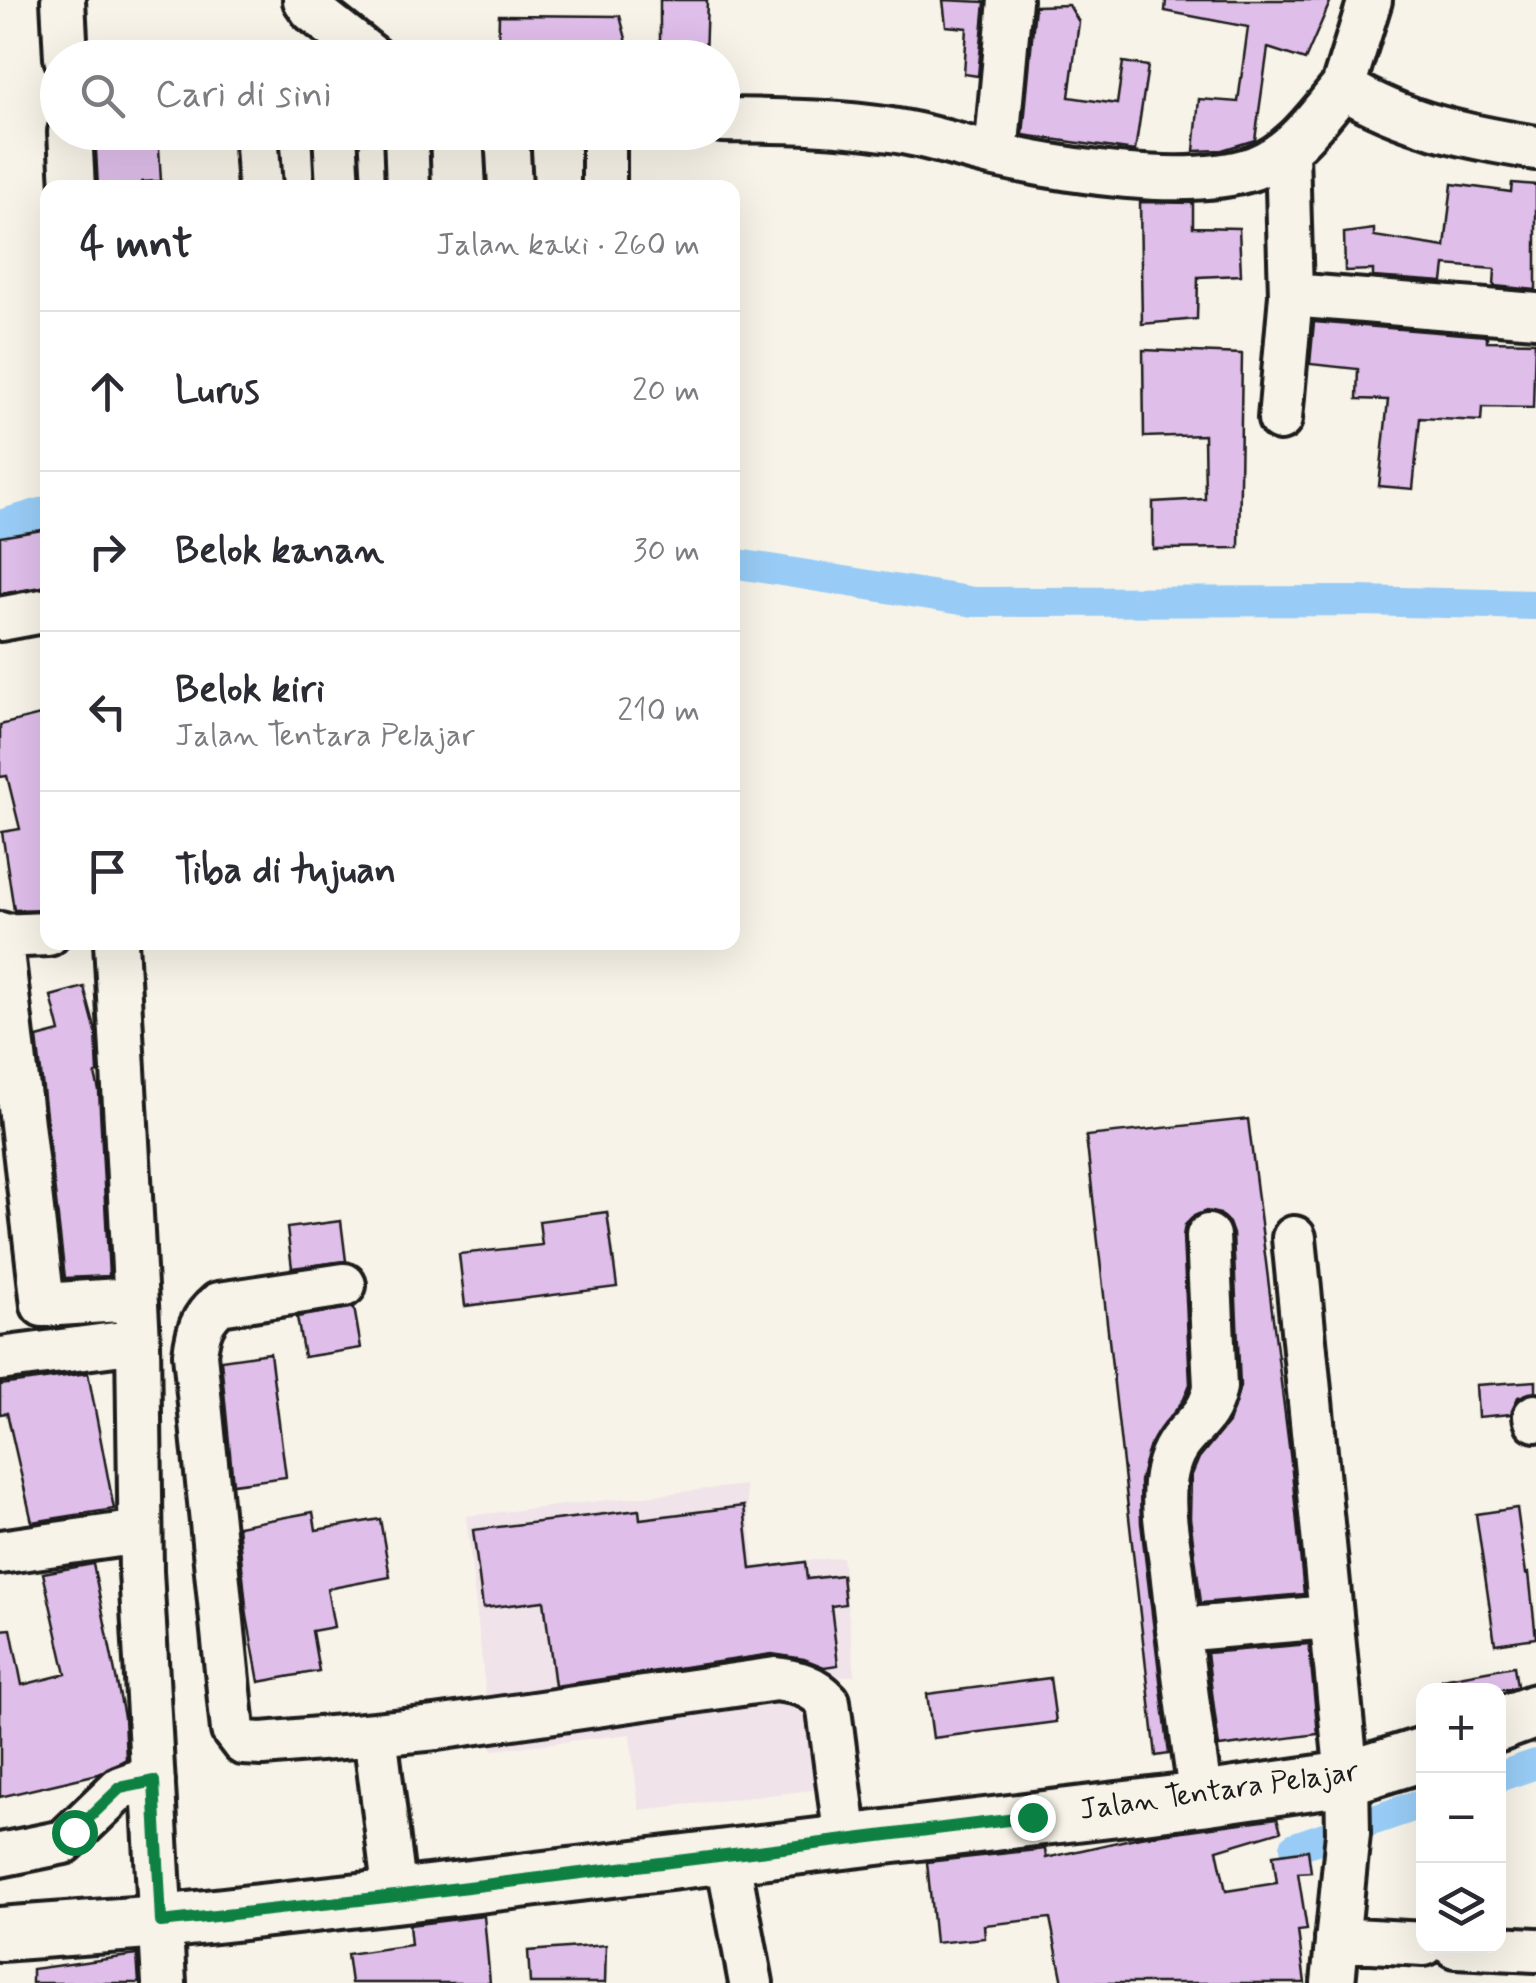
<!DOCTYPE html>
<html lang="id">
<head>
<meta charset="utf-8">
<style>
	body { margin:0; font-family:Mynerve,sans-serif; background:#f7f7f7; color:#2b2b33 }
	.controls { position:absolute; right:30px; bottom:30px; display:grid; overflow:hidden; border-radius:20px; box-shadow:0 10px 40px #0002 }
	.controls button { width:90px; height:90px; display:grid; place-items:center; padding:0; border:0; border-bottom:2px solid #e1e1e2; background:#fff; color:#2b2b33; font:50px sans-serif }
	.stop { position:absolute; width:30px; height:30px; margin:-22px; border:8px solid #0b8043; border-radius:50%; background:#fff }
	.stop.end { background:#0b8043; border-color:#fff; box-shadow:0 2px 10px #0008 }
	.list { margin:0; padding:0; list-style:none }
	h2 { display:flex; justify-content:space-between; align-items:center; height:130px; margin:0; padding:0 40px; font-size:42px }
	h2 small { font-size:32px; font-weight:400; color:#7c7c81 }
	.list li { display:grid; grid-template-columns:65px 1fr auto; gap:30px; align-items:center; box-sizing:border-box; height:160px; padding:0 40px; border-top:2px solid #e1e1e2 }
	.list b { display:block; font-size:38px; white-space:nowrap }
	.list p { margin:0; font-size:32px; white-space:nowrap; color:#7c7c81 }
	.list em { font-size:32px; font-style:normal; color:#7c7c81 }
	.icon { flex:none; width:55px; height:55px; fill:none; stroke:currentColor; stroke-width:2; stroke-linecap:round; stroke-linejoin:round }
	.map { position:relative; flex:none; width:1536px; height:1983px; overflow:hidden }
	.search { position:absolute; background:#fff; box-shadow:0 10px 40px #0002; left:40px; top:40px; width:700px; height:110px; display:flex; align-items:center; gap:25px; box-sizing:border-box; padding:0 35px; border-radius:55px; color:#7c7c81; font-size:38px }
	.panel { position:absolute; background:#fff; box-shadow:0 10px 40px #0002; left:40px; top:180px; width:700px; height:770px; border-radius:20px }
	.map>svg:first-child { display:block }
	.built { fill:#f0e3e9 }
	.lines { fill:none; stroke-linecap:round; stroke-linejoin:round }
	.canal { stroke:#98ccf6; stroke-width:30 }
	.building { fill:#dfbeea; stroke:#1c1c1c; stroke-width:2.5 }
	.minor-casing { stroke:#1c1c1c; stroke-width:50 }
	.major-casing { stroke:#1c1c1c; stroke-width:60 }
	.minor { stroke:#f7f3e8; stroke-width:42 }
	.major { stroke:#f7f3e8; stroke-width:52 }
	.route { stroke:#0b8043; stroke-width:12 }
	.labels { text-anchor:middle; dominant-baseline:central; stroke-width:8; stroke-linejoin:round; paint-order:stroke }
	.street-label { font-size:30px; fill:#1c1c1c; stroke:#f7f3e8 }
</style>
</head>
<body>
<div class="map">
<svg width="1536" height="1983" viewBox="0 0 1536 1983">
	<rect width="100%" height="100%" fill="#f7f3e8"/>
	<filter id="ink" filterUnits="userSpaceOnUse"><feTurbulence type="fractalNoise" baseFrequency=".01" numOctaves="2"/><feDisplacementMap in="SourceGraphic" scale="20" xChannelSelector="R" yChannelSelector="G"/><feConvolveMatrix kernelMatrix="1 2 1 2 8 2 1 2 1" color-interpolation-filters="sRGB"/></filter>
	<g filter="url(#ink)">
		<!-- built -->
		<path class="built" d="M745 1485 755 1566 842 1557 855 1675 826 1678 838 1787 639 1810 630 1734 492 1750 466 1516Z"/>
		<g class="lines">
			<!-- canal -->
			<path class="canal" d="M0 525 48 511
				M732 563 974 602 1358 601 1536 605
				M1498 1777 1536 1764
				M1295 1847 1424 1803"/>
		</g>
		<!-- building -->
		<path class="building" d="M660 0H707L705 58H660Z
			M943 0 985 2 978 76 964 74 967 28 946 26Z
			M1166 0H1331L1305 60 1268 48 1255 140 1222 150 1194 151 1199 99 1238 102 1248 27 1165 11Z
			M1069 5 1079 22 1069 97 1117 104 1123 62 1148 66 1135 151 1023 135 1035 6Z
			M499 15 620 16 631 58H498Z
			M95 132H158L161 181 142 182 143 188H98Z
			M1512 183 1536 185V290L1494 286 1495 269 1445 265 1443 282 1373 277V270L1345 271 1344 233 1374 229V236L1445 247 1452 184 1511 192Z
			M1140 202 1193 203V227L1239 228 1241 275 1198 277 1197 319 1142 324Z
			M1314 322 1487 336V341L1535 342 1533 408 1482 407 1481 421 1420 418 1413 489 1379 486 1388 400 1357 399 1358 369 1310 364Z
			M1143 350 1242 354 1239 548 1153 549V502L1205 499 1204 435 1144 437Z
			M48 529V586L0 594V537Z
			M48 713V909L14 910 2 832 20 829 7 776 0 777V725Z
			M84 987 96 1032 98 1073 95 1074 99 1091 109 1276 65 1278 37 1038 60 1032 51 996Z
			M1248 1119 1291 1462 1304 1594 1201 1603 1190 1518 1191 1477 1199 1458 1228 1423 1240 1386 1233 1234 1229 1223 1220 1214 1206 1211 1194 1216 1185 1225 1183 1236 1190 1384 1184 1399 1150 1445 1140 1481 1141 1523 1169 1754 1156 1756 1086 1136Z
			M607 1212 617 1287 465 1306 459 1254 542 1245 539 1221Z
			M341 1221 346 1261 292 1268 287 1228Z
			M354 1307 361 1348 304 1357 297 1317Z
			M270 1353 286 1477 233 1484 221 1360Z
			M88 1373 114 1509 32 1522 7 1413 0 1414V1385Z
			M1536 1381V1392L1518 1397 1511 1414 1478 1417 1476 1385Z
			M744 1506 751 1569 805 1562 807 1579 842 1575 845 1604 831 1606 838 1665 824 1667 804 1659 772 1654 555 1686 544 1601 483 1608 473 1530 639 1510 640 1519Z
			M1517 1508 1526 1574 1529 1573 1536 1638 1495 1644 1476 1514Z
			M313 1512 316 1530 380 1519 390 1577 327 1589 334 1627 312 1631 319 1671 259 1682 247 1616 238 1526Z
			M93 1564 124 1717 126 1759 98 1774 0 1797V1630L11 1629 22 1685 66 1674 43 1573Z
			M1309 1644 1318 1734 1219 1747 1207 1653Z
			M1514 1666 1517 1686 1509 1689 1443 1690 1442 1679Z
			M1050 1678 1056 1722 933 1738 927 1694Z
			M1277 1818 1281 1831 1217 1850 1226 1891 1277 1883 1273 1855 1308 1850 1311 1872 1298 1873 1307 1930 1298 1931 1305 1983H1063L1050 1918 984 1925 985 1938 935 1943 927 1862 1045 1849 1046 1858 1140 1837Z
			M484 1916 490 1983H351L347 1954 411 1945 409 1925Z
			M606 1945 605 1983H530L528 1951Z
			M137 1955 139 1983H32V1969Z"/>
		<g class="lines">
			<!-- minor casing -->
			<g class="minor-casing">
				<path id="minor" d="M63 0 66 58
					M305 0 312 10 373 58
					M1370 0 1343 87C1403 124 1468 137 1536 148
					M722 120C778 121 836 121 891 130 927 135 960 147 995 155 1064 170 1187 191 1254 168 1293 154 1317 118 1343 87
					M70 132 73 188
					M256 132 260 188
					M335 132 338 188
					M406 132 408 188
					M507 132 510 188
					M604 132V188
					M1287 152 1291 295 1536 315
					M996 155 1010 0
					M1280 419 1291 295
					M0 619 48 610
					M0 934 43 1305 135 1299
					M0 936 48 934
					M116 942 138 1341 141 1571 164 1983
					M1294 1238 1347 1778 1348 1833 1333 1983
					M344 1285 219 1304C201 1319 198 1332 195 1354L233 1730 243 1743 263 1744 375 1734
					M0 1359 138 1341
					M1535 1416 1536 1420
					M0 1552 140 1532
					M1178 1630 1329 1617
					M1201 1799C1190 1723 1180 1647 1172 1570 1168 1538 1160 1503 1167 1471 1177 1426 1207 1430 1215 1387L1208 1236
					M0 1855 64 1842 120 1788 134 1783 153 1781
					M727 1855 751 1983
					M395 1896 375 1734 436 1728 776 1679C797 1682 813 1685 828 1702L846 1840
					M1337 1939 1424 1944
					M1456 1946 1536 1950"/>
			</g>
			<!-- major casing -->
			<g class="major-casing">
				<path id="major" d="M1498 1725 1536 1711
					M0 1934 161 1922 395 1896 1201 1799 1347 1778 1424 1754"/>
			</g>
			<!-- minor -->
			<use href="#minor" class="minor"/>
			<!-- major -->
			<use href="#major" class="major"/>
		</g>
	</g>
	<g class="lines" filter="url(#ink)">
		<!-- route -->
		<path class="route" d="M74 1832 120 1788 154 1781 161 1922 395 1896 1032 1817"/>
	</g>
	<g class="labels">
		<!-- street labels -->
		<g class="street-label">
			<text transform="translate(1219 1791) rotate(-8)">Jalan Tentara Pelajar</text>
		</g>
	</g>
</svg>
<div class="controls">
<button>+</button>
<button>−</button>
<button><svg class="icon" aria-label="layers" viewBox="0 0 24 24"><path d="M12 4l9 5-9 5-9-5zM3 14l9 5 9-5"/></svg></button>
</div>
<div class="stop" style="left:74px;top:1832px"></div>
<div class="stop end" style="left:1032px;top:1817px"></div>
<div class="search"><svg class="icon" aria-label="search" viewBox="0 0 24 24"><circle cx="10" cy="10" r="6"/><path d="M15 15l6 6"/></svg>Cari di sini</div>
<section class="panel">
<h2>4 mnt<small>Jalan kaki · 260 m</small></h2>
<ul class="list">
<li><svg class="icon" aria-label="ahead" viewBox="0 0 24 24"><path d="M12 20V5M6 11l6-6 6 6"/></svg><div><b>Lurus</b></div><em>20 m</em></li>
<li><svg class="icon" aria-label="right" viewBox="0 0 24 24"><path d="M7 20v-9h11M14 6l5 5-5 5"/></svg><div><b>Belok kanan</b></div><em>30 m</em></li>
<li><svg class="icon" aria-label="left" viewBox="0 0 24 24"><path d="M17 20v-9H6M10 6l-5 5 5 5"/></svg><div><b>Belok kiri</b><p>Jalan Tentara Pelajar</p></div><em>210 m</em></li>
<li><svg class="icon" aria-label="arrive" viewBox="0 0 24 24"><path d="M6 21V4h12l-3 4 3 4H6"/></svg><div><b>Tiba di tujuan</b></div></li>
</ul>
</section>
</div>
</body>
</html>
